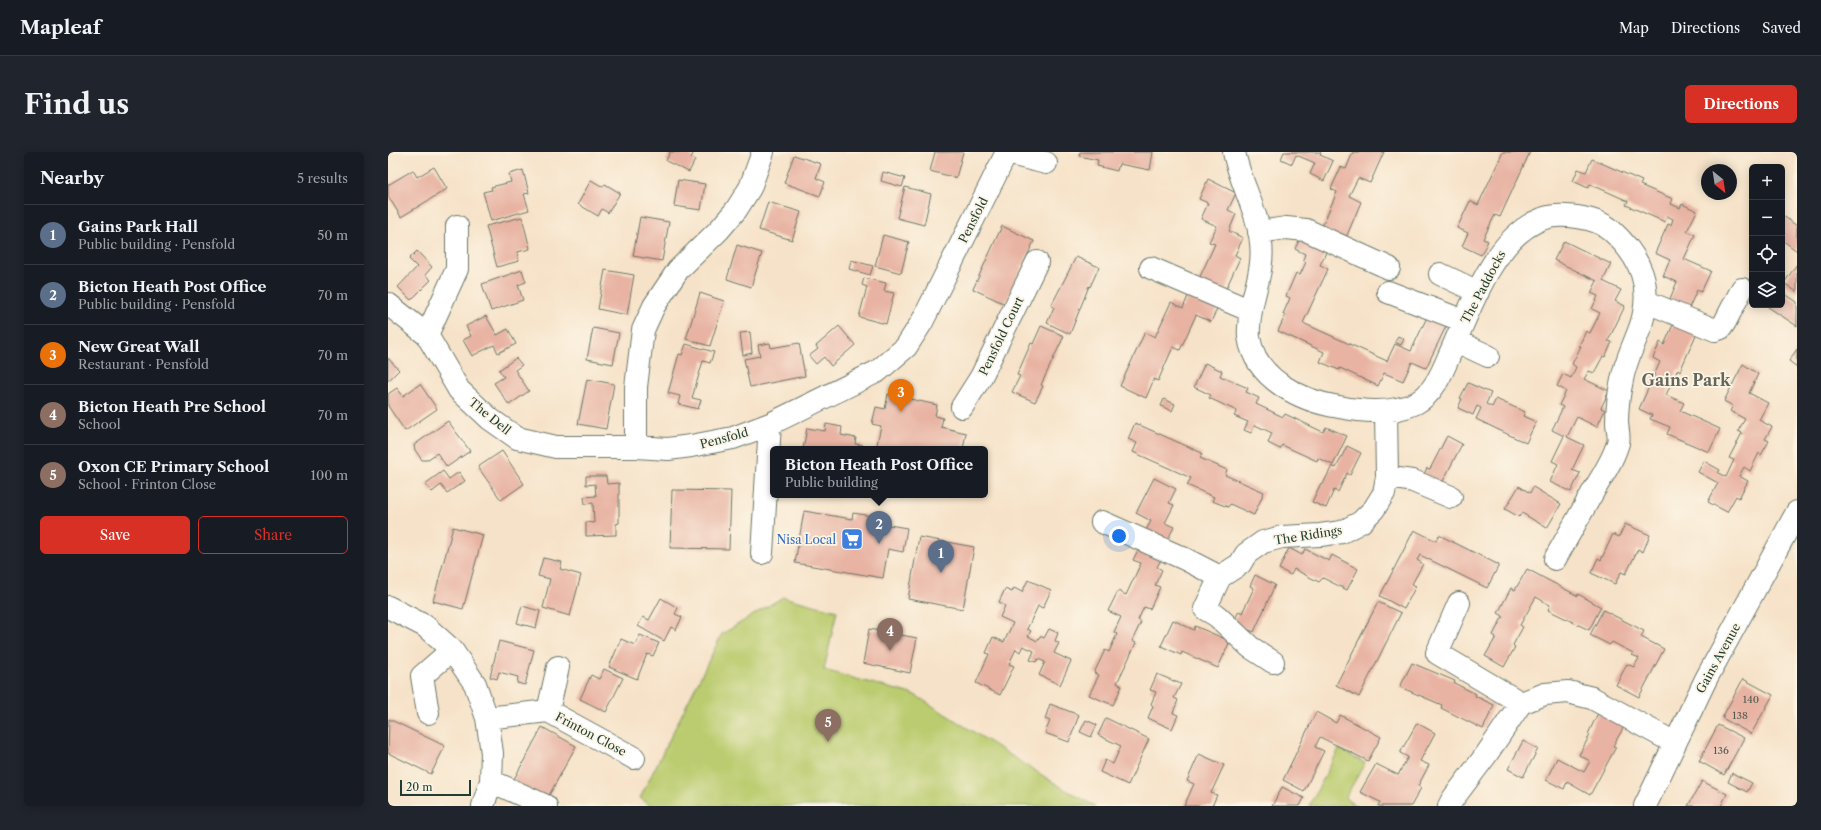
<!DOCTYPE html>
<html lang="en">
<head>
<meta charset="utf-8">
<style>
	body { margin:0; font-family:"Libre Caslon Text",serif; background:#20242c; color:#f1f3f6 }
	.controls { position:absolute; right:12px; top:12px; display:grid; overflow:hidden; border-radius:6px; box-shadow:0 2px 10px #0003 }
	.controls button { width:36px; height:36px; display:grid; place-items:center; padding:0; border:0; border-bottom:1px solid #363941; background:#171b24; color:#f1f3f6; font:20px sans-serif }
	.compass { position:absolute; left:1313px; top:12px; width:36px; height:36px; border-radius:50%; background:#171b24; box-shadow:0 2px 10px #0003; rotate:150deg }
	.scale { position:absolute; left:12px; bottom:10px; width:71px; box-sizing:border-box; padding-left:4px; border:2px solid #1f3d34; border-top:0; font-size:11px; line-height:14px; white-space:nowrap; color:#1f3d34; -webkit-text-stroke:3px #fcf5e5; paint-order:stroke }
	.you { position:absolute; left:731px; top:384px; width:14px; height:14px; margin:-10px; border:3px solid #fff; border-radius:50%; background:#1a73e8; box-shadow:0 0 0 6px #1a73e833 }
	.badge { display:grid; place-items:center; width:26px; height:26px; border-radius:50%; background:#d93025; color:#fff; font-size:13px; font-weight:700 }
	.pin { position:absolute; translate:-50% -33px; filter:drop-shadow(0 1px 2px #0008) }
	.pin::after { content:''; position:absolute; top:21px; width:14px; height:12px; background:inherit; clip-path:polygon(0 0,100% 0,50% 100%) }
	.popup { position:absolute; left:382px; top:294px; width:218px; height:52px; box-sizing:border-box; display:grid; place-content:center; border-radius:6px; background:#171b24; filter:drop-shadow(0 1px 3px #0005); font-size:13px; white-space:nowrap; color:#9ea1a6 }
	.popup b { font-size:15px; color:#f1f3f6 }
	.popup::after { content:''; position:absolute; left:50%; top:100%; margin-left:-8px; border:8px solid transparent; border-top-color:#171b24 }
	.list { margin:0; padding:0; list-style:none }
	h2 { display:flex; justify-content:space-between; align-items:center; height:52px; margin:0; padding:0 16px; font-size:17px }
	h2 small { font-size:13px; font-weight:400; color:#9ea1a6 }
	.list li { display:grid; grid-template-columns:26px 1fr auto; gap:12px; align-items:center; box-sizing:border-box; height:60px; padding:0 16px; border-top:1px solid #363941 }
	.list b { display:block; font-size:15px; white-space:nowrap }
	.list p { margin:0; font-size:13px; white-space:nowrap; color:#9ea1a6 }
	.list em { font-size:13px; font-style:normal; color:#9ea1a6 }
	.actions { display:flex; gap:8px; padding:12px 16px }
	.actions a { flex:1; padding:9px 0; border:1px solid #d93025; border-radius:6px; text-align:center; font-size:14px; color:#d93025 }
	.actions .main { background:#d93025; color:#fff }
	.icon { flex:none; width:22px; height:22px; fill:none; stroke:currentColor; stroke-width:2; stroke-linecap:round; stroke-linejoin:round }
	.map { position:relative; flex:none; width:1409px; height:654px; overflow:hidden; border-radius:6px }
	header { display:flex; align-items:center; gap:24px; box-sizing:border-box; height:56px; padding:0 20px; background:#171b24; border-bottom:1px solid #363941 }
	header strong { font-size:19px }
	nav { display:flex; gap:22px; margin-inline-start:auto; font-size:14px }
	.intro { display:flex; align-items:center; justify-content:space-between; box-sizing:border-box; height:96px; padding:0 24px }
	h1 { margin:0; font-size:28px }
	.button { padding:10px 18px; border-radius:6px; background:#d93025; color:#fff; font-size:14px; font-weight:700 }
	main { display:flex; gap:24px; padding:0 24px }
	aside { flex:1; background:#171b24; border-radius:6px; box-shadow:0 2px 10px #0003 }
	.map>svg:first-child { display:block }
	.green { fill:#bbcc6f; stroke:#6d8452 }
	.building { fill:#e8b3a3 }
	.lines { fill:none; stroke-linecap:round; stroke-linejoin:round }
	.minor-casing { stroke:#6a7768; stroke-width:24 }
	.minor { stroke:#fff; stroke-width:22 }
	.labels { text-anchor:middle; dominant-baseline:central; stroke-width:3.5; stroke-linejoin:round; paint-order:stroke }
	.number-label { font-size:10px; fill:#515a50 }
	.street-label { font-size:12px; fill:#1f3d34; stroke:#fcf5e5 }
	.shop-label { font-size:12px; fill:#366cbe; stroke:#fcf5e5; text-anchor:end }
	.district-label { font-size:16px; font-weight:bold; fill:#65665b; stroke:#fcf5e5 }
</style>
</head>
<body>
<header>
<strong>Mapleaf</strong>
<nav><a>Map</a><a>Directions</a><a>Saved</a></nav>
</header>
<div class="intro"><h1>Find us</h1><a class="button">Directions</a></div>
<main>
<aside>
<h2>Nearby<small>5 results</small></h2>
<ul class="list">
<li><span class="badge" style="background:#5c6f8a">1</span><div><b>Gains Park Hall</b><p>Public building · Pensfold</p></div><em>50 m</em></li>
<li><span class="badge" style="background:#5c6f8a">2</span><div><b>Bicton Heath Post Office</b><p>Public building · Pensfold</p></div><em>70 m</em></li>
<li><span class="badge" style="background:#e8710a">3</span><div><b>New Great Wall</b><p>Restaurant · Pensfold</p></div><em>70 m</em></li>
<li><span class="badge" style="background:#8d6e63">4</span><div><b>Bicton Heath Pre School</b><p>School</p></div><em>70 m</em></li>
<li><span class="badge" style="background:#8d6e63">5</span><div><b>Oxon CE Primary School</b><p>School · Frinton Close</p></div><em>100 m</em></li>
</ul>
<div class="actions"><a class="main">Save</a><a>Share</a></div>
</aside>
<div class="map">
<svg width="1409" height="654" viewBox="0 0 1409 654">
	<rect width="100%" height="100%" fill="#fcf5e5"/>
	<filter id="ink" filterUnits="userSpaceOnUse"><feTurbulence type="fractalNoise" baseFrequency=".025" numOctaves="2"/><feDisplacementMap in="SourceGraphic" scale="8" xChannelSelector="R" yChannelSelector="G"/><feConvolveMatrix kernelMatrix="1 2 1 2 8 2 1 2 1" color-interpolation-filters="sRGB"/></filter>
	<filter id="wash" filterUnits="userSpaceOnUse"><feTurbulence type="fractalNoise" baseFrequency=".012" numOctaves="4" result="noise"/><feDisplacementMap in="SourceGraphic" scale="16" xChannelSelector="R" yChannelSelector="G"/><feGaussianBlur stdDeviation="0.9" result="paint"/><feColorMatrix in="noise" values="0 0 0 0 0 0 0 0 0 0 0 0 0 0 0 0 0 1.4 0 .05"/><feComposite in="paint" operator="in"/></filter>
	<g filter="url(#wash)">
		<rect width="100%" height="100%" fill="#f6e2c8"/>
		<!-- green -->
		<path class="green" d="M395 445 449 459 436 518 527 543 676 637 707 654H263L252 646 334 482Z
			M951 597 977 611 957 646 968 654H921Z"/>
		<g id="blocks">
			<!-- building -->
			<path class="building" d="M282 0H306L303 6 307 8 301 20 278 9Z
				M547 0H575L568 26 542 19Z
				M692 0H765L762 18 731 12 729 19 709 14 710 8 691 4Z
				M896 0H933L932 3 945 9 936 29 922 22 927 11 908 3 904 12 893 7Z
				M965 0H996L982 31 970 26 961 44 973 50 957 88 933 77 949 40 943 37 953 15 958 17Z
				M1115 0H1142L1112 65 1107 63 1095 87 1100 89 1093 103 1074 94 1080 81 1069 76 1082 49 1090 53Z
				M406 3 433 12 428 26 437 30 432 44 396 31Z
				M1204 7 1254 29 1252 33 1285 47 1283 52 1292 56 1294 52 1309 59 1299 79 1307 83 1296 107 1323 119 1313 140 1309 138 1300 158 1281 149 1289 130 1275 124 1282 108 1267 101 1280 72 1283 73 1285 67 1279 64 1277 70 1238 53 1240 49 1202 32 1200 36 1185 29 1190 17 1198 20Z
				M46 15 59 37 13 65 0 44V33L25 18 29 25Z
				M135 18 141 41 136 42 141 58 103 69 95 40 104 38 103 35 123 30 121 22Z
				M495 20 517 26 514 35 493 29Z
				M820 27 848 41 840 58 848 62 841 79 855 86 847 103 852 106 836 141 810 129 827 92 821 90 829 74 813 67 820 51 811 47Z
				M203 28 215 35 217 32 232 41 220 61 214 57 210 64 190 52Z
				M290 28 317 32 313 58 286 54Z
				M517 35 543 42 536 73 509 66Z
				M380 50 413 60 404 88 371 78Z
				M1394 63 1409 74V99L1394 88Z
				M134 65 142 97 129 100 131 109 109 115 98 74Z
				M252 65 281 70 274 109 245 104Z
				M614 74 646 89 617 152 585 137Z
				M914 82 941 94 932 113 940 117 915 171 999 209 1007 192 1023 199 1041 161 1060 170 1038 216 1024 210 1015 229 996 221 990 234 952 216 951 218 932 210 936 200 890 179 897 164 895 162 902 146 898 144 908 121 912 123 918 110 915 108 917 102 907 97Z
				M495 83 521 90 513 121 487 114Z
				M1176 89 1223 112 1215 129 1233 138 1227 149 1237 154 1220 189 1224 190 1217 205 1215 204 1206 221 1201 219 1196 227 1221 239 1213 256 1217 258 1209 275 1189 265 1179 285 1196 293 1184 318 1192 321 1183 340 1162 330 1170 312 1164 309 1176 284 1164 278 1175 255 1171 253 1178 239 1169 234 1175 222 1183 226 1188 215 1184 212 1193 194H1191L1198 179 1202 181 1212 161 1204 157 1210 144 1203 141 1209 129 1166 108Z
				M349 93 374 101 363 135 339 127Z
				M29 99 44 115 37 123 43 128 23 148 10 135 29 115 21 107Z
				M688 105 711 115 702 135 701 134 682 182 659 171 666 155 663 154Z
				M463 108 485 114 482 123 461 117Z
				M1409 112V140L1396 131Z
				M134 118 138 130 130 133 135 148 103 159 94 132Z
				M217 118 246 123 239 163 210 157Z
				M476 126 498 131 496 139 506 141 498 172 471 165 479 135 474 133Z
				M803 137 832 150 823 170 808 163 792 198 785 195 770 229 766 227 758 246 732 234 757 180 767 185 783 150 795 156Z
				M1394 140 1409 150V174L1380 155 1381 153H1394Z
				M312 141 336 149 322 194 298 187Z
				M98 164 109 183 120 177 128 192 110 201 106 193 84 204 75 188 83 184 78 174Z
				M1288 166 1311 176 1292 219 1290 217 1278 243 1296 251 1292 259 1332 277 1321 300 1279 282 1282 275 1262 267 1264 263 1251 257 1272 210 1265 206 1272 190 1276 193Z
				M451 174 467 193 443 214 436 205 428 212 421 204 430 197 428 194Z
				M653 174 676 184 653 233 655 234 647 250 624 240 632 224 629 223 643 191 645 192Z
				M205 176 231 181 225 212 199 207Z
				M362 180 364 201 355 203 352 181Z
				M1010 184 1016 187 1013 193 1007 190Z
				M382 191 383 196 411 191 417 224 362 235 356 207 372 204 370 193Z
				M298 192 326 200 322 211 315 209 304 246 313 248 310 257 290 252 292 244 280 241 291 202 294 203Z
				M1409 197V215L1401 209Z
				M0 206 11 218 0 229Z
				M128 206 134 213 127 218 141 239 121 253 106 231 116 225 111 218Z
				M817 211 834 219 832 224 860 236 858 240 871 246 868 252 895 265 897 262 935 280 938 275 959 284 945 313 930 306 929 309 894 293 892 297 880 291 884 281 867 273 863 281 856 278 860 270 846 264 849 259 821 246 823 243 806 235Z
				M1355 212 1370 222 1361 241 1380 251 1371 268 1384 275 1377 287 1381 289 1373 303 1371 301 1362 319 1356 315 1351 324 1360 329 1351 346 1348 344 1339 360 1320 350 1330 331 1310 320 1316 309 1332 318 1330 321 1338 325 1346 308 1341 306 1354 281 1350 279 1357 267 1342 259 1345 254 1336 249Z
				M199 227 226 232 218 277 190 272Z
				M1080 231 1103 241 1098 252 1104 255 1108 247 1137 260 1135 264 1148 270 1138 291 1088 267 1093 256 1089 254 1085 263 1070 256 1074 247 1072 246Z
				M32 232 49 257 17 279 0 254V242L9 236 15 244Z
				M500 242 549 253 547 264 555 266 553 275 578 281 575 297H488L493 274 484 272 488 255 497 257Z
				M776 247 787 252 784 259 773 254Z
				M60 269 82 299 59 315 49 301 39 308H34L27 298 26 293Z
				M747 271 814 301 812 306 839 318 837 323 876 340 866 363 842 352 840 355 824 349 826 345 799 333 803 326 745 300 749 291 740 287Z
				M438 272 454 275 453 283 468 286 467 292 475 293 474 297H415L419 276 437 279Z
				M1059 284 1074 292 1052 335 1034 326 1039 316 1042 317Z
				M959 294 973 301 962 323 959 321 950 340 946 338 938 356 924 350 933 331 935 332 944 314 948 316Z
				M114 299 136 332 113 348 90 315Z
				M55 319 61 327 71 320 77 329 59 341 53 333 44 340 37 332Z
				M198 324H218L219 332 231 331V371L228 372V383L198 384V370L206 371 205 351 197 352 196 345 208 344 207 332 198 333Z
				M766 326 788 337 781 351 786 353 777 371 786 375 778 391 757 380 763 369 748 361Z
				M1131 334 1142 341 1145 335 1173 352 1159 376 1134 361 1131 365 1117 357Z
				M284 338 343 339 341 397 282 396Z
				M416 359 464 367 465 361 496 366 495 372 519 376 515 400 500 397 495 426 407 411Z
				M1237 372 1262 383 1255 400 1250 397 1238 422 1233 420 1227 432 1203 421 1210 406 1213 408 1225 382 1231 385Z
				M65 375 95 383 75 457 45 449Z
				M1026 378 1048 389 1051 383 1111 413 1099 436 1032 403 1029 408 1035 412 1024 432 1028 434 1016 457 992 444Z
				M531 385 586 395 575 457 520 447Z
				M753 392 776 402 769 415 774 418 767 433 772 435 762 457 756 455 750 468 753 470 744 489 748 491 729 531 734 534 725 553 701 543 711 523 706 521 717 498 721 500 729 482 726 480 733 465 720 459 730 439 738 443 753 411 745 408Z
				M901 396 914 403 917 397 941 409 944 403 970 417 959 438 935 426 931 430 906 417 903 423 891 417Z
				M155 406 174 410 172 417 193 423 182 464 155 456 162 427 150 424Z
				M1139 417 1190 444V442L1213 455 1201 478 1160 458 1162 453 1148 445 1132 473 1135 475 1125 493 1127 495 1116 515 1097 504 1108 485 1105 483 1115 464 1110 461 1123 436 1127 438Z
				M867 423 887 433 866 480 845 471 851 459 854 461 866 436 862 434Z
				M640 428 663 438 655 456 650 454 639 477 643 479 640 484 649 489 652 484 656 486 661 477 670 481 667 489 671 491 666 501 683 509 672 533 651 523 657 510 650 507 648 510 642 508 646 499 635 494 632 500 628 497 621 512 626 514 612 543 588 531 601 502 598 501 605 485 616 490 625 471 612 465 617 454 611 450 617 437 624 440 626 436 634 440Z
				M273 446 290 456 287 462 294 465 288 478 283 475 276 489 250 474 255 465 261 468Z
				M990 450 1013 461 971 545 948 533Z
				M134 454 152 459 148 476 129 471Z
				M1215 458 1256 479 1253 485 1276 497 1251 545 1228 533 1239 512 1246 515 1251 506 1244 503 1245 501 1224 490 1222 493 1202 483Z
				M785 468 806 478 807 474 842 489 830 516 794 500 793 503 773 494Z
				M481 477 529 486 522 521 475 511Z
				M252 483 271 491 265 504 259 502 249 527 221 515 233 487 247 493Z
				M111 489 146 498 137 533 129 531 130 525 111 520 109 527 102 525Z
				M1024 511 1067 529 1066 531 1088 542 1087 544 1106 553 1095 577 1053 556 1054 553 1012 535Z
				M216 517 235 526 218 560 192 547 203 523 211 527Z
				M769 522 793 532 786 546 790 548 785 561 790 563 784 577 760 566 765 554 763 552 768 540 762 538Z
				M1355 527 1385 543 1363 582 1334 566Z
				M662 552 691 563 681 590 657 581 662 569 657 567Z
				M1211 559 1237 573 1225 594 1228 595 1202 643 1179 630 1176 637 1158 628 1169 606 1196 620 1202 609 1191 603 1202 583 1200 582Z
				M928 560 948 571 952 563 993 585 980 609 932 585 927 595 936 599 916 639 895 628Z
				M718 566 761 587 740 633 712 620 717 608 725 612 733 594 710 583Z
				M1 567 57 594 43 622 0 601Z
				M698 568 709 573 703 585 692 580Z
				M1029 571 1047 581 1032 609 1041 613 1030 634 1033 636 1023 654H990L992 650 972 640 988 612 1010 623 1020 605 1012 601Z
				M1330 573 1356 586 1336 623 1311 609Z
				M154 575 188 594 159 647 125 629Z
				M1135 589 1150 597 1135 625 1120 617Z
				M811 602 836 613 823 641 829 643 824 654H796L806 632 799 629Z
				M1344 621 1364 631 1359 640 1340 630Z
				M1314 629 1339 642 1333 654H1300Z
				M894 635 916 646 912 654H884Z"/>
		</g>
	</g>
	<g filter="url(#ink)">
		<use href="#blocks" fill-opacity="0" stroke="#6a7768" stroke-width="1"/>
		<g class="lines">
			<!-- minor casing -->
			<g class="minor-casing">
				<path id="minor" d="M846 0C852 31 870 59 873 91 876 115 867 135 863 158 862 166 860 177 861 185 867 227 913 249 951 255 976 260 1005 262 1028 251 1045 242 1054 221 1061 204 1081 160 1105 85 1154 67 1171 60 1210 65 1224 79 1253 106 1265 134 1253 173 1247 191 1237 209 1234 228 1231 241 1229 257 1229 270 1229 277 1232 284 1230 291 1225 308 1215 323 1206 338 1193 361 1180 384 1167 407
					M619 1 658 11
					M871 80 898 76 918 78 1001 116
					M763 116 863 159
					M1052 122 1090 140
					M1000 140 1076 169
					M1259 150 1327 178 1333 176 1337 170 1354 137
					M0 152 39 183 71 238 102 267 129 286 168 295H248L280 297 303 294 345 286 382 272 490 219 518 195 534 170 619 0
					M39 183 69 117V74
					M1068 189 1100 204
					M574 255 593 225 649 110
					M248 295V235L255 178 266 154 290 118 331 78 348 58 362 36 375 0
					M999 325 1025 329 1063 345
					M714 370 797 407 832 425
					M374 401 382 272
					M1071 451 1049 501 1133 551
					M0 455 37 474 64 498 87 532 99 566 104 601 103 629 95 654
					M885 510 862 495 829 464 817 457 832 425 852 412 858 402 875 390 894 385 932 383 954 380 973 370 986 357 996 341 999 325 998 259
					M160 559 246 606
					M40 561 34 524 64 498
					M99 566 160 559 170 515
					M103 629 158 654
					M1061 654 1064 648 1098 603 1133 551 1157 542 1180 540 1204 546 1287 591
					M1257 654 1318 527 1409 360"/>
			</g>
			<!-- minor -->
			<use href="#minor" class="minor"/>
		</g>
	</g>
	<!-- icons -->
	<defs>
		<g id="supermarket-square" transform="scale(1.15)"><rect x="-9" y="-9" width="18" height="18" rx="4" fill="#3f7fe0" stroke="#fcf5e5"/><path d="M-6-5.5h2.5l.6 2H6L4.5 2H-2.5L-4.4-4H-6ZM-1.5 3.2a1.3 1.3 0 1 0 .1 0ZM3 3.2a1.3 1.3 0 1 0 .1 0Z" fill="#fff"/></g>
	</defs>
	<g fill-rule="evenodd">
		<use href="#supermarket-square" x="464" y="387"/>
	</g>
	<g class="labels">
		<!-- number labels -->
		<g class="number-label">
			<text x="1363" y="547">140</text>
			<text x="1352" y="563">138</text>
			<text x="1333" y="598">136</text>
		</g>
		<!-- street labels -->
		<g class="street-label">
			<text transform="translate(585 68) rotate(-63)">Pensfold</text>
			<text transform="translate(1095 135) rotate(-62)">The Paddocks</text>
			<text transform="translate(613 184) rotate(-64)">Pensfold Court</text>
			<text transform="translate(102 264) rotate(39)">The Dell</text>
			<text transform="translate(336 286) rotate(-15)">Pensfold</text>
			<text transform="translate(920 383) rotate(-9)">The Ridings</text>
			<text transform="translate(1330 506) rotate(-61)">Gains Avenue</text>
			<text transform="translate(203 582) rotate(28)">Frinton Close</text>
		</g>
		<!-- shop labels -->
		<g class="shop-label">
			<text x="448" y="387">Nisa Local</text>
		</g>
		<!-- district labels -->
		<g class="district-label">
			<text x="1298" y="228">Gains Park</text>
		</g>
	</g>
</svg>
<div class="controls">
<button>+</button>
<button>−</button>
<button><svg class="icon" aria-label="locate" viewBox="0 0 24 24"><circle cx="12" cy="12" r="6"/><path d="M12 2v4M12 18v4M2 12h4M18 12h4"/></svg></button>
<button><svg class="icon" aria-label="layers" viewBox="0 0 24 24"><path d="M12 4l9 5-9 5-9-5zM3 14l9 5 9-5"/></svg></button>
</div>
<svg class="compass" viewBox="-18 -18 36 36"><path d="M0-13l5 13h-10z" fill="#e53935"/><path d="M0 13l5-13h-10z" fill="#9ea1a6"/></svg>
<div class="scale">20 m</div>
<div class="you"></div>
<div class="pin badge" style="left:553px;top:421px;background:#5c6f8a">1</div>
<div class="pin badge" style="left:491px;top:392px;background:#5c6f8a">2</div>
<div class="popup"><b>Bicton Heath Post Office</b>Public building</div>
<div class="pin badge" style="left:513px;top:260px;background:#e8710a">3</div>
<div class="pin badge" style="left:502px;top:499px;background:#8d6e63">4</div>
<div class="pin badge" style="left:440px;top:590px;background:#8d6e63">5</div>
</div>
</main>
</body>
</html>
